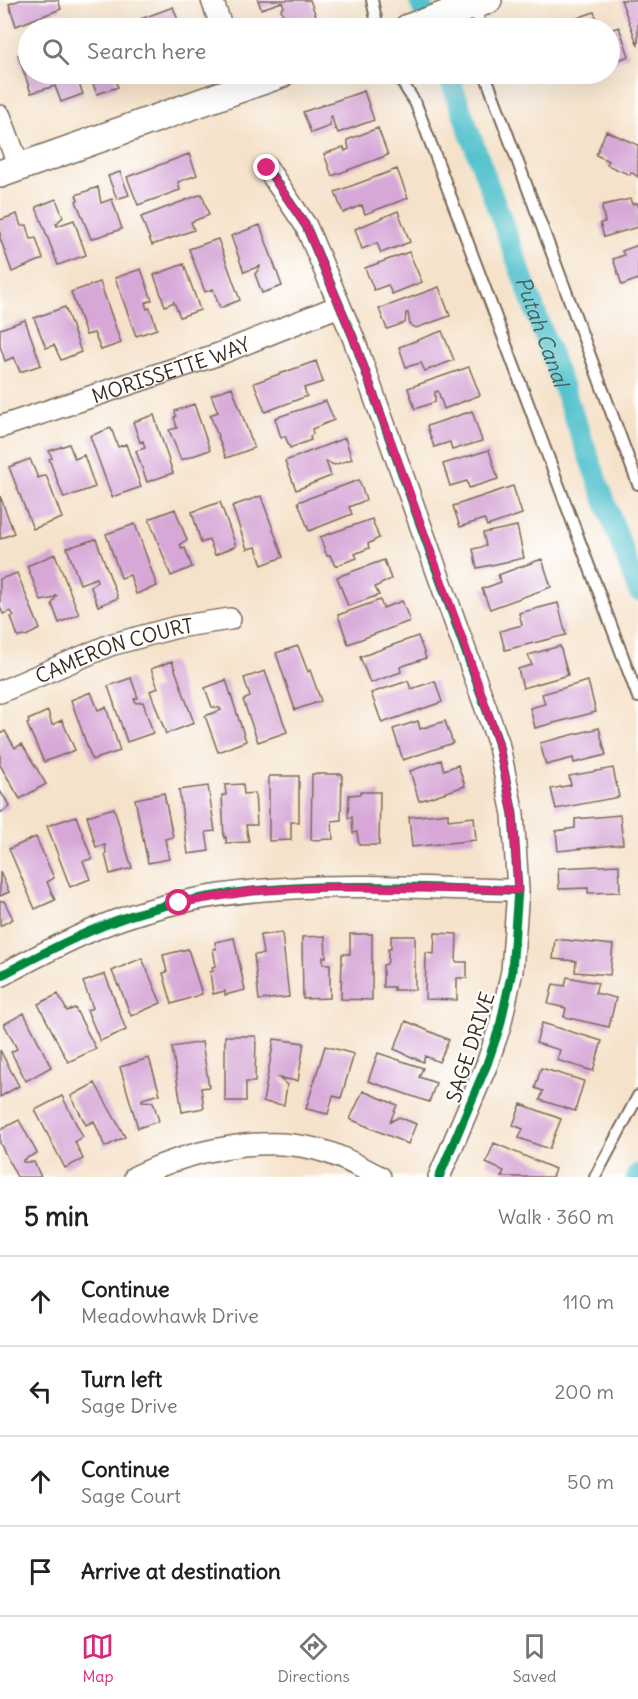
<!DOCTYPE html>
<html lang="en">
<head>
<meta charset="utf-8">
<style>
	body { margin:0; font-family:Delius,sans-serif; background:#f2f2f2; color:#202124 }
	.stop { position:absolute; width:18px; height:18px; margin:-14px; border:4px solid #db2777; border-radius:50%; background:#fff }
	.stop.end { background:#db2777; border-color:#fff; box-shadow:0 2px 6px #0008 }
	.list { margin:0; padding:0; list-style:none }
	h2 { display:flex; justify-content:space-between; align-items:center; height:78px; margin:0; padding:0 24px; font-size:26px }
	h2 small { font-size:20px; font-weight:400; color:#757577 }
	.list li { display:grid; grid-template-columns:39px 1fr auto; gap:18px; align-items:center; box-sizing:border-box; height:90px; padding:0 24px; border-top:2px solid #e0e0e0 }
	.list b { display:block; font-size:22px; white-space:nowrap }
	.list p { margin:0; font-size:20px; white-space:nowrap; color:#757577 }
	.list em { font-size:20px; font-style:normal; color:#757577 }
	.icon { flex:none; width:33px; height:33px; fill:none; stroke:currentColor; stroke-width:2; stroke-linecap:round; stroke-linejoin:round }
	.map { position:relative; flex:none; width:638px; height:1177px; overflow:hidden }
	.search { position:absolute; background:#fff; box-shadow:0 6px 24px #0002; left:18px; right:18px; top:18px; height:66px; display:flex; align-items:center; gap:15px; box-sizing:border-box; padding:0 21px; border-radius:33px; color:#757577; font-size:22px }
	.sheet { height:438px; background:#fff }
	nav { display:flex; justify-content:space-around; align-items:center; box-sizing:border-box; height:84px; border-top:2px solid #e0e0e0; background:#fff; font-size:16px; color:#757577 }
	nav a { display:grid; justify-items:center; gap:3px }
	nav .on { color:#db2777 }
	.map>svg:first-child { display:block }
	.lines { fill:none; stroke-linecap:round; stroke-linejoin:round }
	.canal { stroke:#56c3ce; stroke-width:21 }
	.building { fill:#d7a8d7 }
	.service-casing { stroke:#7c6a5a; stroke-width:14 }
	.minor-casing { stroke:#7c6a5a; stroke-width:24 }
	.tertiary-casing { stroke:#7c6a5a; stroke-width:30 }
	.service { stroke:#fff; stroke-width:10 }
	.minor { stroke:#fff; stroke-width:21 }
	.tertiary { stroke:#fff; stroke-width:27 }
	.cycleway-casing { stroke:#fff; stroke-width:13 }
	.cycleway { stroke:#00873e; stroke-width:9 }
	.route { stroke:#db2777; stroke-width:8 }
	.labels { text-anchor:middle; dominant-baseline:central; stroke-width:4.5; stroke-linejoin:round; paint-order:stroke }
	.street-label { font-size:20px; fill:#3b2a1e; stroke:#fff }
	.water-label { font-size:21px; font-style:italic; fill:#44605c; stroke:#fff }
</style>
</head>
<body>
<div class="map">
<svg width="638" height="1177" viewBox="0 0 638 1177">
	<rect width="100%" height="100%" fill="#fff"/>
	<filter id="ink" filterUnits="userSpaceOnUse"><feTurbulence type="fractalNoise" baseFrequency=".0167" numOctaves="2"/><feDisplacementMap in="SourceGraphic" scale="12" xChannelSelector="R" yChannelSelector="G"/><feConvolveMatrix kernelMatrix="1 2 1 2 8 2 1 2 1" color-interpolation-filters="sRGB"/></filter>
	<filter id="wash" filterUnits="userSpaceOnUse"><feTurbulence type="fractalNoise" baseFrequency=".008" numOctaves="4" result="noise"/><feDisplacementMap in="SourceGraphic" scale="24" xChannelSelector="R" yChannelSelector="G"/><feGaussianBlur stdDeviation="1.35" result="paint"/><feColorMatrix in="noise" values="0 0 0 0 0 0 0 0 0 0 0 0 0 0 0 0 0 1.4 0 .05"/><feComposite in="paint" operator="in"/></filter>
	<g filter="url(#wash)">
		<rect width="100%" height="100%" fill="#f5e2ca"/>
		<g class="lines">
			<!-- canal -->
			<g class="canal">
				<path d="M419 0 431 28"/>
				<path id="s1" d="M448 74 638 591"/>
				<path d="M636 1177 638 1174"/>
			</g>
		</g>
		<g id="blocks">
			<!-- building -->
			<path class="building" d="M20 0H58L61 9 16 26 9 4Z
				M258 0H310L316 16 287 27 281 9 284 7 282 2 261 9Z
				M621 0H638V46Z
				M173 7 181 28H132L130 23Z
				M594 12 600 28H572L569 21Z
				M619 27 629 56 610 63V30Z
				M28 51V74H75L83 94 61 102 55 86 31 93 18 55Z
				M89 74H113L118 87 97 94Z
				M530 74H556L533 82Z
				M364 91 374 120 338 133 336 128 335 129 332 116 330 117V126L311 133 303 112Z
				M378 128 388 155 332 176 324 154 344 147 345 151 349 149 347 140Z
				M606 131 638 145V177L631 172 630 175 607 165 609 161 596 155Z
				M189 154 197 175 178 182 180 190 138 205 127 177Z
				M397 169 408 198 365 214 362 205 343 213 335 192Z
				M120 172 129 195 117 199 108 176Z
				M98 187 101 203 112 199 122 229 91 239 76 201 78 200 76 195Z
				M202 194 209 215 191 222 194 230 152 245 141 217Z
				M56 199 63 217 56 224 57 226 74 220 86 255 58 265 36 207Z
				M630 199 632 204 638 203V227L604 237 600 223 605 222 602 208 603 205Z
				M398 211 410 242 381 253 377 243 362 249 355 229Z
				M17 214 21 226 27 225 31 239 36 238 43 259 12 272 0 238V220Z
				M260 225 282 286 262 293 255 274 260 267V266L244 272 231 236Z
				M218 239 240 300 220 308 213 289 205 292 189 249Z
				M638 245V279L622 285 613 259 624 255 622 251Z
				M409 252 422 282 392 294 388 285 374 290 365 268Z
				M184 264 200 310 180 317 174 302 165 306 154 275Z
				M141 269 152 300 145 303 147 309 150 308 157 329 136 336 115 278Z
				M100 282 121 343 101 350 94 333 86 335 71 292Z
				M439 287 450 316 416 328 410 325 408 313H406L405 323 387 329 379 309Z
				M65 307 81 352 61 360 54 345 46 348 34 318Z
				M25 320 41 365 20 372 14 357 5 361 0 346V329Z
				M442 331 454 360 425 371 421 363 406 367 399 347Z
				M316 361 323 382 304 388 307 396 265 412 254 383Z
				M469 367 480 395 444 409 438 391 435 392V402L415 409 408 388Z
				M232 387 254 448 226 458 210 415 218 412 211 395Z
				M326 401 334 420 312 429 313 434 310 436 311 440 290 448 285 436 281 438 275 418Z
				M194 404 210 450 181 460 169 430 177 428 174 417H176L175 411Z
				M472 411 482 441 452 450 450 442 434 447 427 426Z
				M154 415 173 473 147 482 136 451 145 448 143 441 140 442 133 422Z
				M111 428 118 447 126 444 141 487 112 497 90 436Z
				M345 438 352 459 334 465 326 461 331 476 296 490 285 461Z
				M69 444 75 459 84 455 95 487 64 498 49 459 52 458 49 451Z
				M489 450 498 479 469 488 467 481 450 486 443 464Z
				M30 459 38 478 46 475 62 518 33 529 9 467Z
				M359 480 366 500 349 507 352 514 309 531 298 502Z
				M513 486 522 514 487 526 484 519 460 527 453 506Z
				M0 496 14 533 0 539Z
				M261 496 283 557 262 565 256 547 247 549 232 506Z
				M220 502 236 546 215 555 209 540 201 543 192 512Z
				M175 509 187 540 180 544 182 549 185 548 192 567 171 576 149 519Z
				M372 519 379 538 368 544 369 548 355 554 357 558 335 566 330 555 327 556 320 537Z
				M135 524 157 586 136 594 130 575 121 578 106 534Z
				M517 526 524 558 477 568 473 549 486 546 483 533Z
				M96 539 118 598 98 606 91 587 97 581 96 578 80 584 67 548Z
				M55 554 79 614 59 623 52 604 57 595 51 599 41 601 27 566Z
				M542 559 551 587 490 609 482 589 501 582 498 575Z
				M384 560 391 579 375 587 379 595 348 606 337 577Z
				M17 573 40 629 26 636 18 637 11 617 14 616 11 611 3 614 0 606V579Z
				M380 600 383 608 402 601 410 621 348 644 338 615Z
				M558 603 566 635 505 650 500 631 522 625 519 613Z
				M418 636 426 658 400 667 401 672 370 683 360 657Z
				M298 646 308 672 310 670 321 701 295 710 276 653Z
				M560 646 568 675 523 688 518 669 532 665 528 655Z
				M172 661 194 723 166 734 150 691 158 688 151 669Z
				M265 671 287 732 258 742 243 700 250 697 244 678Z
				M131 678 138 698 134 699 136 703 143 702 153 733 127 742 108 686Z
				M226 680 246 741 218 752 205 716 221 710 220 708 212 707 205 688Z
				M408 681 411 689 435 681 442 702 382 723 371 693Z
				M588 681 596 712 535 728 530 708 545 704 542 694Z
				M91 692 98 710 106 707 120 751 92 760 71 700Z
				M48 711 52 725 62 720 75 750 44 762 27 724 29 723 28 720Z
				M418 721 420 729 445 721 453 743 403 760 393 729Z
				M599 728 606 755 574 763 573 758 546 765 540 743Z
				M5 731 15 748 22 744 46 784 20 799 0 765V734Z
				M441 760 444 770 458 765 465 786 419 801 410 771Z
				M613 768 619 797 556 809 551 789 571 785 569 776Z
				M312 774H342L341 820 332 821 333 839 311 840Z
				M269 776H299V822H291V840L269 841Z
				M243 784 244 794 255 793 257 825H246L249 842 226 843V837L224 838 222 795H226L225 785Z
				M208 786 215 831 206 832 209 851 188 854 179 790Z
				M0 791 10 806 0 813Z
				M360 792H380L379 845H359L357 832 353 833 352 817 348 818 349 795 360 794Z
				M164 793 173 837 165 839 169 859 148 863 135 799Z
				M114 808 132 868 110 874 105 854 106 853 105 845 96 847 87 816Z
				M448 813V820L474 817 476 840 412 847 409 817Z
				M620 815 623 844 558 851 556 831 575 828V819Z
				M76 816 92 859 83 861 90 879 70 887 47 826Z
				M36 837 54 878 47 882 55 900 35 909 9 849Z
				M619 865 620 892 588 893V888L559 889 558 868Z
				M0 872 9 892 0 896Z
				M0 901H4L13 919 0 926Z
				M282 933 289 997 259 1000 254 955 263 954 260 935Z
				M435 933 457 934 456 962H467V978H457V1000L425 999 426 953 434 954Z
				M350 934H372V1000L341 999 342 954H350Z
				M325 936 326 957H323V964H330V998L303 999 302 937Z
				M391 936H415V990H394V987H383V965L387 964 388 960V949H391Z
				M234 938 245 990 225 995V991L213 994 210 972 213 971 212 967 216 966 213 949H216L215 942Z
				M555 939 613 945 610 975 575 972 576 961 553 959Z
				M188 949 202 994 172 1004 163 973 167 972 163 955Z
				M142 958 161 1003 131 1016 119 985 118 986 112 971Z
				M105 974 126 1030 100 1041 87 1010 93 1008 83 982Z
				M567 977 598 983 595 993 616 998 609 1027 564 1017 566 1008 548 1004 553 984 565 986Z
				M58 994 67 1011 75 1008 96 1049 68 1062 38 1004Z
				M24 1013 51 1067 26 1081 11 1052 17 1049 4 1024Z
				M406 1021 449 1040 439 1062 425 1056 423 1062 394 1049Z
				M542 1023 602 1041 593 1071 557 1060 560 1050 536 1043Z
				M225 1036H256L255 1082H246V1101H225Z
				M274 1039 304 1043 298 1081 279 1078 287 1085 284 1105 263 1102Z
				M202 1042 209 1087 201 1088 204 1108 182 1112 172 1047Z
				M325 1046 354 1054 341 1098 333 1096 328 1114 306 1109Z
				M0 1050 19 1086 0 1097Z
				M378 1053 423 1068 419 1077 436 1083 429 1102 368 1081Z
				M149 1058 160 1094 142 1099V1101L153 1102 159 1121 138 1128 120 1067Z
				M541 1068 584 1081 575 1111 540 1100 543 1091 535 1088Z
				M95 1083 125 1137 105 1147 94 1121 86 1125 71 1096Z
				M363 1091 397 1105 390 1122 399 1117 416 1124 408 1144 350 1119Z
				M62 1096 83 1137 75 1142 83 1159 65 1168 35 1110Z
				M521 1104 561 1119 549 1149 519 1138 523 1129 513 1125Z
				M19 1120 37 1153 23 1160V1162H34L41 1177H17L0 1143V1130Z
				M494 1143 555 1169 552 1177H501L504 1171 486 1163Z"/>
		</g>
	</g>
	<g filter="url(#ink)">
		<use href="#blocks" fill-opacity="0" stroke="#7c6a5a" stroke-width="1.5"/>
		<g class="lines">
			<!-- service casing -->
			<g class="service-casing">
				<path id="service" d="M372 0 378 28
					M475 6 481 28
					M397 74 416 104 638 697
					M485 74 638 484
					M595 1177 638 1096"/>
			</g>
			<!-- minor casing -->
			<g class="minor-casing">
				<g id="minor">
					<path d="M212 0 222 28"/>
					<path d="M0 116 19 167"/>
					<path d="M267 168 306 226 353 337 498 742 513 814 518 890 512 971 500 1026 487 1064 439 1177"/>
					<path id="s2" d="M0 427 219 354 339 306"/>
					<path id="s3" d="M0 692 110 645 177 627 230 619"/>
					<path d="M0 976C37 956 75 936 115 921 243 874 385 888 518 890"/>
					<path d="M135 1177C187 1151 259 1135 316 1149 338 1154 360 1167 380 1177"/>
				</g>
			</g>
			<!-- tertiary casing -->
			<g class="tertiary-casing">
				<path id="tertiary" d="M408 28 488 0
					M0 174 281 74"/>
			</g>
			<!-- service -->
			<use href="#service" class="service"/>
			<!-- minor -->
			<use href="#minor" class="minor"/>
			<!-- tertiary -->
			<use href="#tertiary" class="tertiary"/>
			<!-- cycleway casing -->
			<g class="cycleway-casing">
				<path id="cycleway" d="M267 168 306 226 353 337 498 742 513 814 518 890 512 971 500 1026 487 1064 439 1177
					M0 976C37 956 75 936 115 921 243 874 385 888 518 890"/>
			</g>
			<!-- cycleway -->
			<use href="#cycleway" class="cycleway"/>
		</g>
	</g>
	<g class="lines" filter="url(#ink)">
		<!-- route -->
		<path class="route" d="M179 903 253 891 330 887 518 890 513 814 498 742 464 643 353 337 306 226 267 168"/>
	</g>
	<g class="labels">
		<!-- street labels -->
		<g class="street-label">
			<text stroke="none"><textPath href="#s2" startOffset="180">MORISSETTE WAY</textPath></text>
			<text stroke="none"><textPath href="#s3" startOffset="122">CAMERON COURT</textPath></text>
			<text transform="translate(470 1047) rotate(-72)">SAGE DRIVE</text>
		</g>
		<!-- water labels -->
		<g class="water-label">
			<text stroke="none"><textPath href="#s1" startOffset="274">Putah Canal</textPath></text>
		</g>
	</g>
</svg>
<div class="stop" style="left:179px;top:903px"></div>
<div class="stop end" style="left:267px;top:168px"></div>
<div class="search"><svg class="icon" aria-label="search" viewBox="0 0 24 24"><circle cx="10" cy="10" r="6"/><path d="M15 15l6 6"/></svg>Search here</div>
</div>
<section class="sheet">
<h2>5 min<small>Walk · 360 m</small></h2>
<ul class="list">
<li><svg class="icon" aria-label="ahead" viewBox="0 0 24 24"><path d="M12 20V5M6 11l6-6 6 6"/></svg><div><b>Continue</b><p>Meadowhawk Drive</p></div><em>110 m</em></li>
<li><svg class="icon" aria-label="left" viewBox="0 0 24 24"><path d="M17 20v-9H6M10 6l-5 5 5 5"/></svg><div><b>Turn left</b><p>Sage Drive</p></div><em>200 m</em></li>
<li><svg class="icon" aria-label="ahead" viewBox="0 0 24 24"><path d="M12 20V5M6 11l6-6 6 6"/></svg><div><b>Continue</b><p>Sage Court</p></div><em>50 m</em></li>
<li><svg class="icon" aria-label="arrive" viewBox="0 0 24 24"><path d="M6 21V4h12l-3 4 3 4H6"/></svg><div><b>Arrive at destination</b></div></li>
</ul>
</section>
<nav>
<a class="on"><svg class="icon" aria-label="map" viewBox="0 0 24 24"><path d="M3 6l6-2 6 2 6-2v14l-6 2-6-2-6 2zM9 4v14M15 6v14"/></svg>Map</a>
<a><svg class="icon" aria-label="directions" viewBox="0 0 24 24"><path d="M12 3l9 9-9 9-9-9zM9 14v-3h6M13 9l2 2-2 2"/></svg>Directions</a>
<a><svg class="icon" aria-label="saved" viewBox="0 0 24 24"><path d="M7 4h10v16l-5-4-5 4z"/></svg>Saved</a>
</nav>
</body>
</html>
